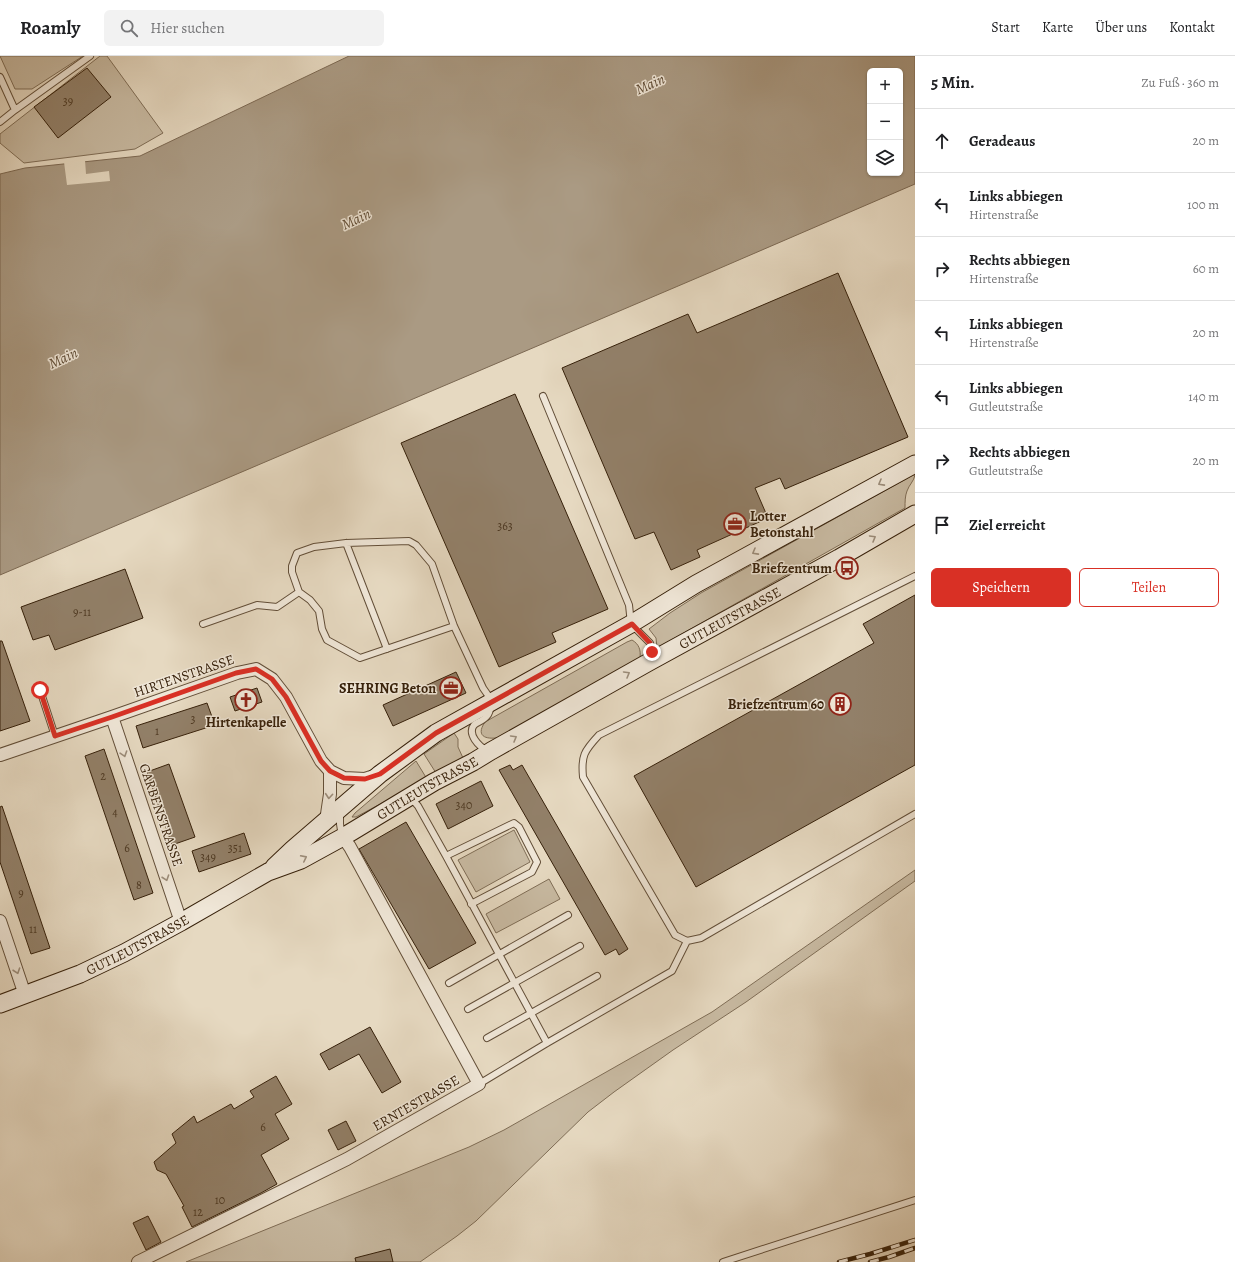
<!DOCTYPE html>
<html lang="de">
<head>
<meta charset="utf-8">
<style>
	body { margin:0; font-family:Alegreya,serif; background:#f2f2f2; color:#202124 }
	.controls { position:absolute; right:12px; top:12px; display:grid; overflow:hidden; border-radius:6px; box-shadow:0 1px 3px #0004 }
	.controls button { width:36px; height:36px; display:grid; place-items:center; padding:0; border:0; border-bottom:1px solid #e0e0e0; background:#fff; color:#202124; font:20px sans-serif }
	.stop { position:absolute; width:12px; height:12px; margin:-9px; border:3px solid #d93025; border-radius:50%; background:#fff }
	.stop.end { background:#d93025; border-color:#fff; box-shadow:0 1px 4px #0008 }
	.list { margin:0; padding:0; list-style:none }
	h2 { display:flex; justify-content:space-between; align-items:center; height:52px; margin:0; padding:0 16px; font-size:17px }
	h2 small { font-size:13px; font-weight:400; color:#757577 }
	.list li { display:grid; grid-template-columns:26px 1fr auto; gap:12px; align-items:center; box-sizing:border-box; height:64px; padding:0 16px; border-top:1px solid #e0e0e0 }
	.list b { display:block; font-size:15px; white-space:nowrap }
	.list p { margin:0; font-size:13px; white-space:nowrap; color:#757577 }
	.list em { font-size:13px; font-style:normal; color:#757577 }
	.actions { display:flex; gap:8px; padding:12px 16px }
	.actions a { flex:1; padding:9px 0; border:1px solid #d93025; border-radius:6px; text-align:center; font-size:14px; color:#d93025 }
	.actions .main { background:#d93025; color:#fff }
	.icon { flex:none; width:22px; height:22px; fill:none; stroke:currentColor; stroke-width:2; stroke-linecap:round; stroke-linejoin:round }
	.map { position:relative; flex:none; width:915px; height:1206px; overflow:hidden }
	header { display:flex; align-items:center; gap:24px; box-sizing:border-box; height:56px; padding:0 20px; background:#fff; border-bottom:1px solid #e0e0e0 }
	header strong { font-size:19px }
	nav { display:flex; gap:22px; margin-inline-start:auto; font-size:14px }
	.search { width:280px; height:36px; background:#f2f2f2; display:flex; align-items:center; gap:10px; box-sizing:border-box; padding:0 14px; border-radius:6px; color:#757577; font-size:15px }
	main { display:flex }
	aside { flex:1; background:#fff }
	.map>svg:first-child { display:block }
	.green { fill:#c8baa2; stroke:#7f6d56 }
	.water { fill:#aa9a83; stroke:#7c6953; fill-rule:evenodd }
	.pier { fill:#e6d9c1 }
	.building { fill:#928069; stroke:#36200a }
	.lines { fill:none; stroke-linecap:round; stroke-linejoin:round }
	.service-casing { stroke:#624e38; stroke-width:8 }
	.minor-casing { stroke:#624e38; stroke-width:14 }
	.secondary-casing { stroke:#36200a; stroke-width:19 }
	.service { stroke:#efe6d7; stroke-width:6 }
	.minor { stroke:#efe6d7; stroke-width:12 }
	.secondary { stroke:#efe6d7; stroke-width:17 }
	.rail-casing { stroke:#36200a; stroke-width:4.5 }
	.rail { stroke:#efe6d7; stroke-width:3; stroke-dasharray:9; stroke-linecap:butt }
	.oneway { stroke:#9c8d7b }
	.route { stroke:#d93025; stroke-width:5 }
	.labels { text-anchor:middle; dominant-baseline:central; stroke-width:3; stroke-linejoin:round; paint-order:stroke }
	.number-label { font-size:12px; fill:#4d3822 }
	.poi-label { font-size:14px; font-weight:bold; fill:#36200a; stroke:#efe6d7; text-anchor:end }
	.street-label { font-size:14px; fill:#36200a; stroke:#efe6d7 }
	.water-label { font-size:15px; font-style:italic; fill:#5f4b34; stroke:#efe6d7 }
</style>
</head>
<body>
<header>
<strong>Roamly</strong>
<div class="search"><svg class="icon" aria-label="search" viewBox="0 0 24 24"><circle cx="10" cy="10" r="6"/><path d="M15 15l6 6"/></svg>Hier suchen</div>
<nav><a>Start</a><a>Karte</a><a>Über uns</a><a>Kontakt</a></nav>
</header>
<main>
<div class="map">
<svg width="915" height="1206" viewBox="0 0 915 1206">
	<rect width="100%" height="100%" fill="#e6d9c1"/>
	<filter id="stains"><feTurbulence type="fractalNoise" baseFrequency=".005" numOctaves="4"/><feColorMatrix values="0 0 0 0 .2 0 0 0 0 .09 0 0 0 0 .02 0 0 0 .5 -.17"/></filter>
	<radialGradient id="worn" r=".72"><stop offset=".6" stop-color="#630" stop-opacity="0"/><stop offset="1" stop-color="#630" stop-opacity=".3"/></radialGradient>
	<!-- green -->
	<path class="green" d="M0 0H83L32 33H15Z
		M100 0H107L163 77 135 93 24 107 0 87V78Z
		M913 419H915C914 425 909 429 907 435 905 440 905 446 905 452L657 592 656 582 649 573 670 557 701 537Z
		M632 584C639 588 641 594 640 602L501 681C489 684 474 682 485 666L627 586Z
		M454 677 458 683V691L463 702 436 717 424 698Z
		M416 705 427 723 356 761H352L355 757Z
		M514 774 530 806 476 836 458 804Z
		M915 814V825L746 946 673 994 614 1036 588 1056 476 1165 457 1180 420 1206H186L469 1091 504 1074 712 956Z
		M549 823 560 843 496 877 486 858Z"/>
	<!-- water -->
	<path class="water" d="M349 0H915V128L711 216 0 519V118L25 112 140 100ZM870 15H900V117H870Z"/>
	<!-- pier -->
	<path class="pier" d="M85 104 86 118 109 115 110 125 67 129 64 106Z"/>
	<!-- building -->
	<path class="building" d="M87 12 111 41 58 82 34 51Z
		M838 217 908 381 785 433 780 422 755 432 768 462 697 494 700 501 671 514 654 476 635 483 562 312 688 258 697 277Z
		M515 338 608 553 552 577 556 586 499 611 401 387Z
		M125 513 143 562 55 594 49 579 33 584 21 551Z
		M915 539V709L696 831 634 720 874 587 863 568Z
		M0 585H2L30 665 0 675Z
		M456 616 466 637 393 670 383 649Z
		M257 632 262 646 235 655 230 641Z
		M207 647 215 669 143 692 136 670Z
		M104 693 153 837 134 844 85 700Z
		M169 708 195 781 172 789 147 716Z
		M510 709 513 714 522 709 628 893 619 899 616 893 605 899 499 714Z
		M481 725 493 750 448 773 436 748Z
		M2 750 50 892 31 898 0 806V751Z
		M406 766 476 887 429 913 359 793Z
		M244 777 251 798 199 816 192 795Z
		M370 971 401 1026 382 1037 359 998 329 1014 320 998Z
		M276 1020 292 1048 275 1058 289 1083 261 1099 277 1128 261 1137 192 1171 182 1151 184 1150 166 1118 157 1114 154 1106 176 1087 172 1078 194 1060 197 1067 231 1048 234 1053 254 1041 250 1035Z
		M346 1065 356 1085 338 1094 328 1074Z
		M148 1160 161 1186 146 1194 133 1167Z
		M390 1193 393 1206H356L355 1202Z"/>
	<g class="lines">
		<!-- service casing -->
		<g class="service-casing">
			<path id="service" d="M0 21 15 54
				M0 66 15 54 90 0
				M543 340 629 549 631 568 650 587 652 596 650 602
				M346 487 387 593
				M915 520 599 679C584 695 581 700 583 721L675 879 687 885 701 882 915 758
				M203 568 257 549 277 551 299 536
				M454 570 360 602 327 584 322 573 319 555 310 544 299 536 292 516V510L297 497 314 491 346 487 409 485 416 489 432 508 454 570 483 632 492 645C491 650 490 657 487 660 484 664 478 666 474 669 467 678 479 691 487 694
				M40 634 55 680
				M411 742 418 750 446 800 547 987
				M340 756V768L342 781
				M446 800 514 767 519 771 537 806 532 816 471 848
				M449 927 568 859
				M468 953 580 890
				M487 982 597 920
				M479 1028 547 987 672 915 687 885
				M723 1206 915 1144"/>
		</g>
		<!-- minor casing -->
		<g class="minor-casing">
			<path id="minor" d="M112 661 181 866
				M0 699 112 661 237 617 256 613 272 623 286 641 321 705 330 715 344 722 365 723 377 719
				M326 765 330 738V715
				M0 865 25 939
				M138 1206 347 1103 479 1028 350 791 343 781"/>
		</g>
		<!-- secondary casing -->
		<g class="secondary-casing">
			<g id="secondary">
				<path d="M274 811 293 793 380 718 436 677 631 568 696 528 915 408"/>
				<path id="s1" d="M0 948 80 918 124 897 181 866 268 816 301 804 343 781 434 726 473 706 491 695 649 606 839 502 915 458"/>
			</g>
		</g>
		<!-- service -->
		<use href="#service" class="service"/>
		<!-- minor -->
		<use href="#minor" class="minor"/>
		<!-- secondary -->
		<use href="#secondary" class="secondary"/>
		<!-- rail casing -->
		<g class="rail-casing">
			<path id="rail" d="M839 1206 870 1198 915 1184
				M870 1206 889 1201 915 1192"/>
		</g>
		<!-- rail -->
		<use href="#rail" class="rail"/>
	</g>
	<!-- one-way arrows -->
	<defs><path id="oneway-chevron" d="M-2-3.5L2.5 0L-2 3.5" fill="none" stroke-width="1.6" stroke-linecap="round" stroke-linejoin="round"/></defs>
	<g class="oneway">
		<use href="#oneway-chevron" transform="translate(881 427) rotate(151)"/>
		<use href="#oneway-chevron" transform="translate(873 482) rotate(-30)"/>
		<use href="#oneway-chevron" transform="translate(755 496) rotate(151)"/>
		<use href="#oneway-chevron" transform="translate(627 618) rotate(-30)"/>
		<use href="#oneway-chevron" transform="translate(514 682) rotate(-30)"/>
		<use href="#oneway-chevron" transform="translate(124 698) rotate(72)"/>
		<use href="#oneway-chevron" transform="translate(329 740) rotate(95)"/>
		<use href="#oneway-chevron" transform="translate(304 802) rotate(-27)"/>
		<use href="#oneway-chevron" transform="translate(166 822) rotate(71)"/>
		<use href="#oneway-chevron" transform="translate(17 915) rotate(71)"/>
	</g>
	<g class="lines">
		<!-- route -->
		<path class="route" d="M40 634 55 680 112 661 236 617 256 613 272 623 286 641 321 705 330 715 344 722 365 723 380 718 436 677 632 568 650 587 652 596"/>
	</g>
	<!-- icons -->
	<defs>
		<g id="office-ring" transform="scale(1.15)"><circle r="9.5" fill="#efe6d7" stroke="#8f2418" stroke-width="1.5"/><path d="M-6-3h4V-5.5h4V-3h4V5H-6ZM-1-4.5V-3h2v-1.5ZM-6 0V1H6V0Z" fill="#8f2418"/></g>
		<g id="bus-ring" transform="scale(1.15)"><circle r="9.5" fill="#efe6d7" stroke="#8f2418" stroke-width="1.5"/><path d="M-5-6H5V4H4V6H2V4H-2V6H-4V4H-5ZM-3.5-4V0h7V-4ZM-3.5 1.2v1.5H-2V1.2ZM2 1.2v1.5H3.5V1.2Z" fill="#8f2418"/></g>
		<g id="church-ring" transform="scale(1.15)"><circle r="9.5" fill="#efe6d7" stroke="#8f2418" stroke-width="1.5"/><path d="M-1.2-6h2.4v3.5h3.3v2.4h-3.3V6h-2.4V-.1h-3.3v-2.4h3.3Z" fill="#8f2418"/></g>
		<g id="building-ring" transform="scale(1.15)"><circle r="9.5" fill="#efe6d7" stroke="#8f2418" stroke-width="1.5"/><path d="M-4-6H4V6H1V3H-1V6H-4ZM-2.5-4.3h1.7v1.8h-1.7ZM.8-4.3h1.7v1.8H.8ZM-2.5-1h1.7V.8h-1.7ZM.8-1h1.7V.8H.8Z" fill="#8f2418"/></g>
	</defs>
	<g fill-rule="evenodd">
		<use href="#office-ring" x="735" y="468"/>
		<use href="#bus-ring" x="847" y="512"/>
		<use href="#office-ring" x="451" y="632"/>
		<use href="#church-ring" x="246" y="644"/>
		<use href="#building-ring" x="840" y="648"/>
	</g>
	<g class="labels">
		<!-- number labels -->
		<g class="number-label">
			<text x="68" y="45">39</text>
			<text x="505" y="470">363</text>
			<text x="82" y="556">9-11</text>
			<text x="193" y="663">3</text>
			<text x="157" y="675">1</text>
			<text x="103" y="720">2</text>
			<text x="464" y="749">340</text>
			<text x="115" y="756">4</text>
			<text x="127" y="792">6</text>
			<text x="235" y="792">351</text>
			<text x="208" y="801">349</text>
			<text x="139" y="829">8</text>
			<text x="21" y="837">9</text>
			<text x="33" y="873">11</text>
			<text x="263" y="1071">6</text>
			<text x="220" y="1144">10</text>
			<text x="198" y="1156">12</text>
		</g>
		<!-- poi labels -->
		<g class="poi-label">
			<text x="750" y="460" text-anchor="start">Lotter<tspan x="750" dy="16">Betonstahl</tspan></text>
			<text x="832" y="512">Briefzentrum</text>
			<text x="436" y="632">SEHRING Beton</text>
			<text x="824" y="648">Briefzentrum 60</text>
			<text x="246" y="666" text-anchor="middle">Hirtenkapelle</text>
		</g>
		<!-- street labels -->
		<g class="street-label">
			<text stroke="none"><textPath href="#s1" startOffset="827">GUTLEUTSTRASSE</textPath></text>
			<text transform="translate(184 620) rotate(-19)">HIRTENSTRASSE</text>
			<text stroke="none"><textPath href="#s1" startOffset="480">GUTLEUTSTRASSE</textPath></text>
			<text transform="translate(161 759) rotate(71)">GARBENSTRASSE</text>
			<text stroke="none"><textPath href="#s1" startOffset="150">GUTLEUTSTRASSE</textPath></text>
			<text transform="translate(416 1047) rotate(-30)">ERNTESTRASSE</text>
		</g>
		<!-- water labels -->
		<g class="water-label">
			<text transform="translate(650 28) rotate(-24)">Main</text>
			<text transform="translate(356 163) rotate(-25)">Main</text>
			<text transform="translate(63 302) rotate(-25)">Main</text>
		</g>
	</g>
	<rect width="100%" height="100%" filter="url(#stains)"/>
	<rect width="100%" height="100%" fill="url(#worn)"/>
</svg>
<div class="controls">
<button>+</button>
<button>−</button>
<button><svg class="icon" aria-label="layers" viewBox="0 0 24 24"><path d="M12 4l9 5-9 5-9-5zM3 14l9 5 9-5"/></svg></button>
</div>
<div class="stop" style="left:40px;top:634px"></div>
<div class="stop end" style="left:652px;top:596px"></div>
</div>
<aside>
<h2>5 Min.<small>Zu Fuß · 360 m</small></h2>
<ul class="list">
<li><svg class="icon" aria-label="ahead" viewBox="0 0 24 24"><path d="M12 20V5M6 11l6-6 6 6"/></svg><div><b>Geradeaus</b></div><em>20 m</em></li>
<li><svg class="icon" aria-label="left" viewBox="0 0 24 24"><path d="M17 20v-9H6M10 6l-5 5 5 5"/></svg><div><b>Links abbiegen</b><p>Hirtenstraße</p></div><em>100 m</em></li>
<li><svg class="icon" aria-label="right" viewBox="0 0 24 24"><path d="M7 20v-9h11M14 6l5 5-5 5"/></svg><div><b>Rechts abbiegen</b><p>Hirtenstraße</p></div><em>60 m</em></li>
<li><svg class="icon" aria-label="left" viewBox="0 0 24 24"><path d="M17 20v-9H6M10 6l-5 5 5 5"/></svg><div><b>Links abbiegen</b><p>Hirtenstraße</p></div><em>20 m</em></li>
<li><svg class="icon" aria-label="left" viewBox="0 0 24 24"><path d="M17 20v-9H6M10 6l-5 5 5 5"/></svg><div><b>Links abbiegen</b><p>Gutleutstraße</p></div><em>140 m</em></li>
<li><svg class="icon" aria-label="right" viewBox="0 0 24 24"><path d="M7 20v-9h11M14 6l5 5-5 5"/></svg><div><b>Rechts abbiegen</b><p>Gutleutstraße</p></div><em>20 m</em></li>
<li><svg class="icon" aria-label="arrive" viewBox="0 0 24 24"><path d="M6 21V4h12l-3 4 3 4H6"/></svg><div><b>Ziel erreicht</b></div></li>
</ul>
<div class="actions"><a class="main">Speichern</a><a>Teilen</a></div>
</aside>
</main>
</body>
</html>
